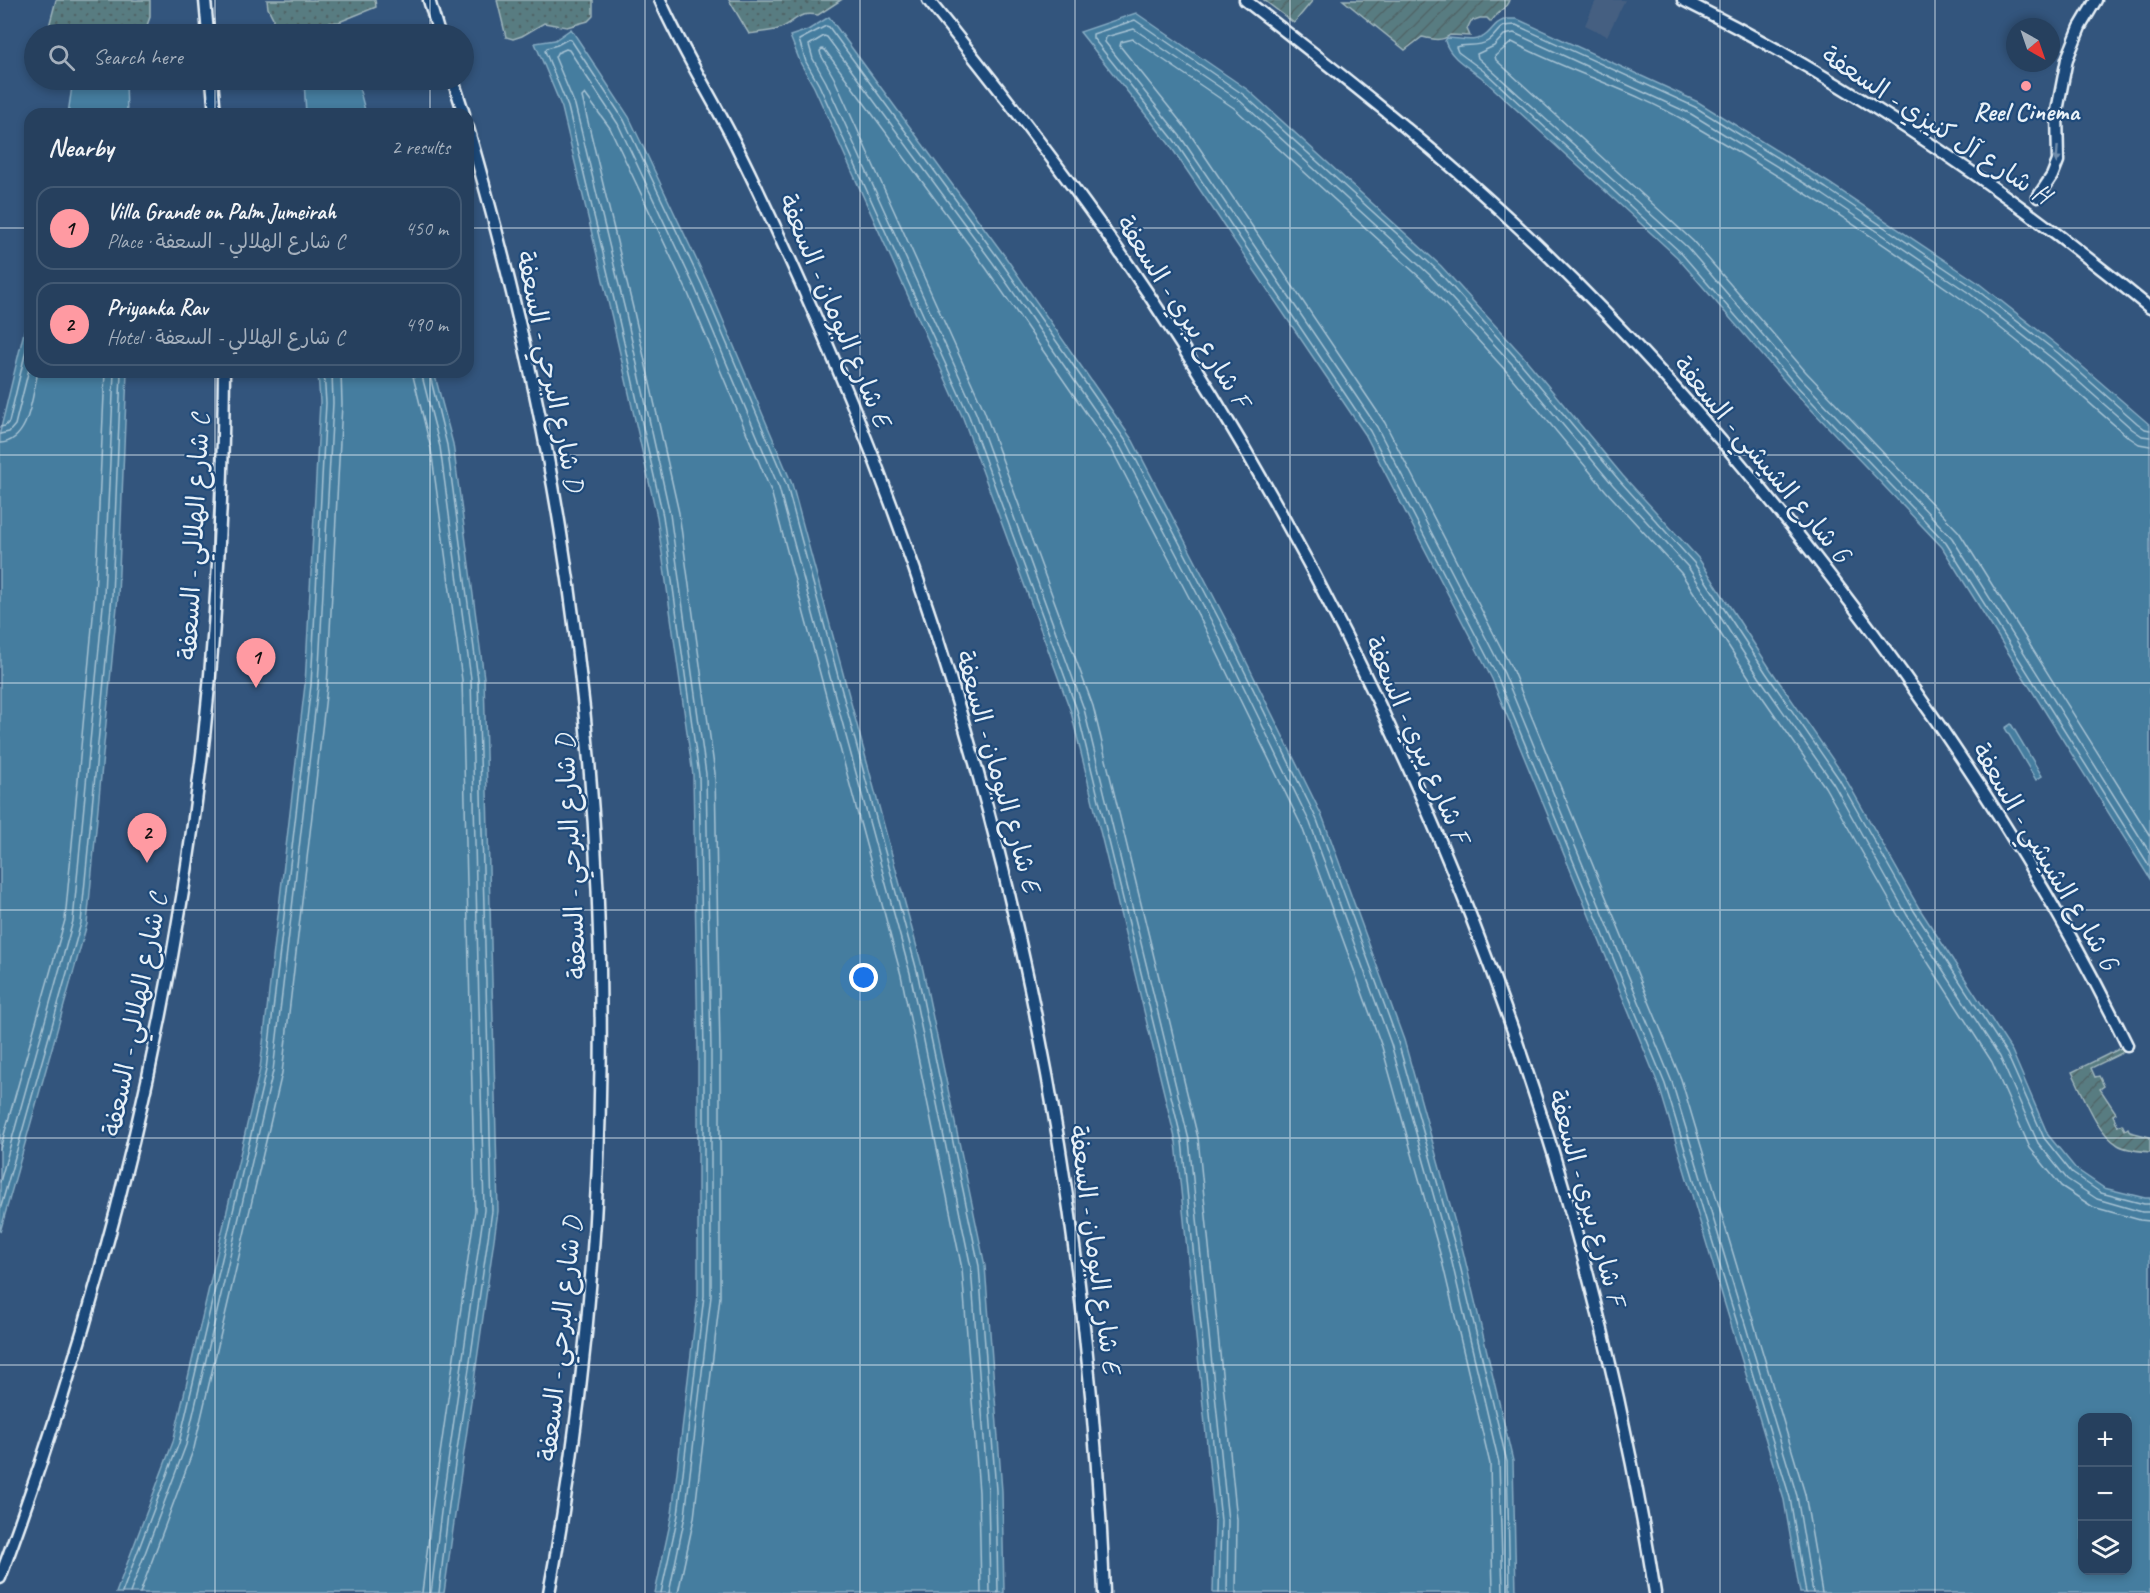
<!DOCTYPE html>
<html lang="en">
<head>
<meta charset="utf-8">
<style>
	body { margin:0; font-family:Caveat,"Playpen Sans Arabic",sans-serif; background:#324b67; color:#f1f3f6 }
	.controls { position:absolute; right:18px; bottom:18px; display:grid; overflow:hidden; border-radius:12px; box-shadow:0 3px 9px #0003 }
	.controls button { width:54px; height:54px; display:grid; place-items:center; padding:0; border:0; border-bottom:2px solid #425973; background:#26405e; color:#f1f3f6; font:30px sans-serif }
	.compass { position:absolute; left:2006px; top:18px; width:54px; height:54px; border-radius:50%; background:#26405e; box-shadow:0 3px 9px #0003; rotate:140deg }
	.you { position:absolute; left:864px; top:978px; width:21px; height:21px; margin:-15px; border:4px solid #fff; border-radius:50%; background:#1a73e8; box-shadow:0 0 0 9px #1a73e833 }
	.badge { display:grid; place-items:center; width:39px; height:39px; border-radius:50%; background:#ff9aa2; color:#111; font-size:20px; font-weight:700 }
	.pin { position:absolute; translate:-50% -50px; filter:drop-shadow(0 2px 3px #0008) }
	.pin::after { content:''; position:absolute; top:32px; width:21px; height:18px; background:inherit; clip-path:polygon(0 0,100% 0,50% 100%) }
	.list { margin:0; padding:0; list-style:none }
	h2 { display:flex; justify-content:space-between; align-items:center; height:78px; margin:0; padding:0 24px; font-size:26px }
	h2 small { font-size:20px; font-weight:400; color:#a4afbc }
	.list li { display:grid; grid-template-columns:39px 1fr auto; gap:18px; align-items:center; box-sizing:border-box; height:84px; margin:0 12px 12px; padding:0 12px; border:2px solid #425973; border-radius:18px }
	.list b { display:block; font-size:22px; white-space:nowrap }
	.list p { margin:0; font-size:20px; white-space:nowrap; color:#a4afbc }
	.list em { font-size:20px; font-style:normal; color:#a4afbc }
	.icon { flex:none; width:33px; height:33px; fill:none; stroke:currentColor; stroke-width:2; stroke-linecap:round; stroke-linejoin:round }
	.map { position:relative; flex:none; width:2150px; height:1593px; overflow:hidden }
	.search { position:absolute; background:#26405e; box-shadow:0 3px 9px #0003; left:24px; top:24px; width:450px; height:66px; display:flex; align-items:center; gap:15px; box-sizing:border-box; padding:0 21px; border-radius:33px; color:#a4afbc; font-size:22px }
	.panel { position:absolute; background:#26405e; box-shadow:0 3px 9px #0003; left:24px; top:108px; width:450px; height:270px; border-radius:18px }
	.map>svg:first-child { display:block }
	.built { fill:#445f81 }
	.park { fill:url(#park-dots); stroke:#a0b6bc; stroke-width:1.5 }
	.garden { fill:url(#garden-furrows); stroke:#a0b6bc; stroke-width:1.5 }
	.water { fill:#457d9f; stroke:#86abc3; stroke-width:1.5; fill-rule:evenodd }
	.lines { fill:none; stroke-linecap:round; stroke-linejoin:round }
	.shore { stroke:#a7c3d4; stroke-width:1.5 }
	.minor-casing { stroke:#e8f1f8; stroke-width:15 }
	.minor { stroke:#1f4a7a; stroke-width:10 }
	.oneway { fill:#6f8dac }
	.grid { fill:none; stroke:#e8f1f8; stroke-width:1.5; stroke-opacity:0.55 }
	.poi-dot { fill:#ff9aa2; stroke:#1f4a7a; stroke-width:2 }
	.labels { text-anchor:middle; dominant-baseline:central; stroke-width:4.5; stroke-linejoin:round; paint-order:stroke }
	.poi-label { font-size:26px; font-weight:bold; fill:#e8f1f8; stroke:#1f4a7a }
	.street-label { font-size:26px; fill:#e8f1f8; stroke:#1f4a7a }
</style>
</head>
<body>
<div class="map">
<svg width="2150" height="1593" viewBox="0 0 2150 1593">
	<defs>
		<pattern id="park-dots" width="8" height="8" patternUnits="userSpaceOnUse" patternTransform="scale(1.5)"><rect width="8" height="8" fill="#597c81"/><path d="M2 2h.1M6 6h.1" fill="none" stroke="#506568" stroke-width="1.8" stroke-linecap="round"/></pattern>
		<pattern id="garden-furrows" width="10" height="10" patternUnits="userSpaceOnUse" patternTransform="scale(1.5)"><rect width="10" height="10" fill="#597c81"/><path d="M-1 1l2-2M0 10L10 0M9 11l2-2" fill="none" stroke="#506568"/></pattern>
	</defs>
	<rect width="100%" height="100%" fill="#33557d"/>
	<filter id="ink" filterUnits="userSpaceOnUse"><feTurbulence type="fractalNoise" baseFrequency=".0167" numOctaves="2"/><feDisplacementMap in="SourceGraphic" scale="12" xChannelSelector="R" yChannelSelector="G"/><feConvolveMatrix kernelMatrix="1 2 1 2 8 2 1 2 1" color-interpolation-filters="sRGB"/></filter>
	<g filter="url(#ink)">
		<!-- built -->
		<path class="built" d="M1596 0H1625L1607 36 1585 25Z"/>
		<!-- park -->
		<path class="park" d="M56 0H150V17L144 34H47Z
			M267 0H375L376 7 339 22 311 24 302 31 272 34 273 18 268 8Z
			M497 0H593V16L588 21 567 27 544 23 522 36 513 39 506 37Z
			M729 0H841L818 15C796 11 796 23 778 29 769 32 759 32 749 34Z"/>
		<!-- garden -->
		<path class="garden" d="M1264 0H1313L1294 23Z
			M1343 0H1509C1506 10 1496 13 1491 22L1487 18H1480L1471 21 1467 29 1470 36 1450 35C1442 42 1431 39 1422 37L1405 50Z
			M2123 1047 2126 1051 2091 1068 2095 1077 2099 1076 2104 1086 2100 1089 2116 1113 2113 1115 2118 1126 2122 1124 2125 1130 2128 1128 2130 1132 2150 1137V1152C2140 1151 2126 1150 2118 1145 2095 1130 2084 1095 2072 1072Z"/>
		<!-- water -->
		<path class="water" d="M1136 13 1248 90 1441 266 1523 356 1623 476 1699 559 1771 670 1844 776 1919 908 2012 1051 2048 1135 2076 1169 2104 1188 2145 1198H2150V1593H1800L1784 1500 1659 1086 1492 679 1365 434 1169 144 1080 32ZM2082 1418H2128V1570H2082Z
			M829 17 1004 255 1133 441 1226 620 1323 818 1404 1040 1463 1251 1513 1461 1516 1593H1213L1215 1522 1176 1142 1071 712 963 418 814 87 801 64 790 36 808 30Z
			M1506 19H1517L1698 102 1829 183 1977 282 2062 349 2150 425V879L1942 547 1790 387 1677 257 1481 77C1468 67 1450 58 1445 41L1447 38C1459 38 1476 44 1487 34 1496 26 1493 24 1506 19Z
			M571 29 629 117 707 282 792 484 923 970 985 1266 1002 1491 1004 1593H655L672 1514 698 1295V1051L693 775 657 517 612 318 562 108 535 43 555 40Z
			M73 80H126L127 114H68Z
			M304 80H357L366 114H306Z
			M30 307V372H127L118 596 87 924 0 1232V432Z
			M318 372H434L453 444 484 678 498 1211 444 1593H116L173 1442 260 1069 305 685 320 402Z
			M2011 724 2042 776 2036 780 2005 728Z"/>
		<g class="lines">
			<!-- shore -->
			<path class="shore" d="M412 372 431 449 462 680 475 1210 433 1503 422 1593
				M421 372 440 447 471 679 484 1210 442 1504 431 1593
				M429 372 447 445 478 679 492 1211 449 1505 439 1593
				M0 427 5 426 9 422 30 333
				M2150 430 2145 429 2137 423 2058 353 1973 287 1826 188 1695 107 1516 25C1495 25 1501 32 1488 41 1478 48 1466 43 1456 47L1458 52 1485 72 1681 253 1794 383 1946 543 2150 867
				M0 434 9 432 15 425 30 365
				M2150 437 2142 436 2132 429 2053 359 1969 293 1822 194 1691 114 1514 33 1504 35 1494 46 1477 54 1478 58 1687 247 1800 378 1952 538 2150 853
				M0 443C30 442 32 395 38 372
				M2150 446 2139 444 2127 436C2073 389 2021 341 1963 300 1875 237 1783 177 1689 123 1633 90 1569 72 1512 42L1495 56 1496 60 1693 241 1806 372 1959 532 2150 836
				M0 1149 65 920 95 595 105 372
				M0 1182 73 921 104 595 114 372
				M0 1210 81 923 112 596 121 372
				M122 1593 179 1443 266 1070 311 685 326 403 324 372
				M130 1593 186 1445 273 1071 318 686 333 403 332 372
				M140 1593 194 1448 282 1073 327 687 342 404 341 372
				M661 1593 678 1515 704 1296V1051L699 775 663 516 618 316 568 107 545 51 547 48 557 45 568 39 571 40 624 120 702 285 787 486 917 971 979 1266 996 1491 998 1593
				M669 1593 685 1516 711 1296V1051L706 774 670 514 626 314 575 105 555 57 557 53 566 49 569 50 618 124 695 288 779 488 910 973 971 1268 988 1491 990 1593
				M678 1593 694 1518 720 1297V1051L715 773 679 513 634 312 582 97 585 94 610 128 687 291 771 491 901 975 962 1269 979 1492 981 1593
				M1219 1593 1221 1521 1182 1141 1077 710 969 416 819 85 806 62 799 40 826 26 829 27 999 259 1128 444 1221 623 1317 820 1398 1042 1457 1253 1507 1462 1510 1593
				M1227 1593 1228 1521 1189 1140 1084 709 976 413 826 82 813 59 809 45 824 36 827 37 993 263 1121 448 1214 626 1310 823 1391 1044 1450 1254 1499 1463 1503 1593
				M1236 1593 1237 1520 1198 1138 1093 706 984 410 834 78 821 55 820 51 822 49 825 50 986 268 1113 452 1206 630 1302 827 1382 1047 1441 1257 1490 1464 1493 1593
				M1806 1593 1790 1498 1665 1084 1497 676 1370 431 1174 140 1093 38V34L1135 20 1244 95 1437 270 1518 360 1619 480 1694 563 1766 673 1839 779 1914 911 2007 1054 2044 1138 2072 1173 2101 1193 2144 1204H2150
				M1813 1593 1797 1496 1672 1082 1504 673 1377 427 1180 136 1105 42 1106 37 1134 29 1240 101 1431 276 1513 365 1613 485 1688 567 1759 677 1833 783 1907 915 2000 1057 2038 1143 2067 1179 2097 1199 2142 1212H2150
				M1822 1593 1805 1494 1681 1079 1512 669 1385 423 1188 131 1120 46 1121 42 1133 39 1234 108 1425 282 1506 371 1606 491 1681 573 1752 682 1825 787 1900 919 1992 1062 2030 1148 2061 1186 2093 1207 2140 1220 2150 1221"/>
			<!-- minor casing -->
			<g class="minor-casing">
				<path id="minor" d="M205 0 208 34
					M429 0 439 34
					M660 0C681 48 710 94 734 141 776 226 815 313 851 401 1006 780 1088 1185 1104 1593
					M928 0C1005 95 1079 191 1147 292 1405 682 1582 1131 1655 1593
					M1245 0C1337 71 1427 142 1512 221 1629 330 1734 450 1831 577 1944 723 2046 879 2127 1045
					M1683 0C1851 83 2006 189 2150 308
					M212 80 215 114
					M453 80 464 114
					M468 128C506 259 538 392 560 527 617 880 615 1241 549 1593
					M2038 197 2052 176 2058 161 2057 111 2067 59 2080 27 2096 0
					M0 1578C101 1306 172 1025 204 737 217 616 223 494 224 372"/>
			</g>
			<!-- minor -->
			<use href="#minor" class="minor"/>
		</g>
		<!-- one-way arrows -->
		<defs><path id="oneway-solid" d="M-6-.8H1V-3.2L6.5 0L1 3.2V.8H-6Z" transform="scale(1.5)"/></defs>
		<use class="oneway" href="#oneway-solid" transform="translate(2057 155) rotate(94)"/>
	</g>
	<!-- grid -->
	<path class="grid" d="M215 0V34M430 0V34M645 0V1593M860 0V1593M1075 0V1593M1290 0V1593M1505 0V1593M1720 0V1593M1935 0V1593M215 80V114M430 80V114M0 228H30M468 228H2150M215 372V1593M430 372V1593M0 455H2150M0 683H2150M0 910H2150M0 1138H2150M0 1365H2150"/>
	<!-- markers -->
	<circle class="poi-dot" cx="2026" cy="86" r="6"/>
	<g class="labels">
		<!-- poi labels -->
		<g class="poi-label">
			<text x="2026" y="111">Reel Cinema</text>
		</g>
		<!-- street labels -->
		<g class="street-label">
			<text transform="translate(1936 125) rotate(33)">شارع آل كنيزي - السعفة H</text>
			<text transform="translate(835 310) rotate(67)">شارع البومان - السعفة E</text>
			<text transform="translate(1183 311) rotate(57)">شارع يبري - السعفة F</text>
			<text transform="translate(550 371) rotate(78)">شارع البرحي - السعفة D</text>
			<text transform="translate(1762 459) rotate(50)">شارع الشيشي - السعفة G</text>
			<text transform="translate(194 537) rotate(-87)">شارع الهلالي - السعفة C</text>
			<text transform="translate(1417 739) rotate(66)">شارع يبري - السعفة F</text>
			<text transform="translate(998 771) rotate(74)">شارع البومان - السعفة E</text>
			<text transform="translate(2045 856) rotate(59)">شارع الشيشي - السعفة G</text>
			<text transform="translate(571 857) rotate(-93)">شارع البرحي - السعفة D</text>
			<text transform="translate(135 1015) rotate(-79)">شارع الهلالي - السعفة C</text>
			<text transform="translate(1587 1197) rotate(74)">شارع يبري - السعفة F</text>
			<text transform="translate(1095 1249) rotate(82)">شارع البومان - السعفة E</text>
			<text transform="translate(560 1339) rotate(-84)">شارع البرحي - السعفة D</text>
		</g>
	</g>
</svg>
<div class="controls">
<button>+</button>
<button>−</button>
<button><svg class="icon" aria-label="layers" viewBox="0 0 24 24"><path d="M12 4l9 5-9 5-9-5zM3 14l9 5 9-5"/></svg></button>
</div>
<svg class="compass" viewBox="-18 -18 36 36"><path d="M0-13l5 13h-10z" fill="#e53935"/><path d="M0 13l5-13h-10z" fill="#a4afbc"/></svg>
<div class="you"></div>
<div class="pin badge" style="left:256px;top:688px">1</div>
<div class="pin badge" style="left:147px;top:863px">2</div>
<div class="search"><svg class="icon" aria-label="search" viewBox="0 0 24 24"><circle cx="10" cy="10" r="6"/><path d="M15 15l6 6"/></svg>Search here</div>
<section class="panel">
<h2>Nearby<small>2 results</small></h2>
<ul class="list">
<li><span class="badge">1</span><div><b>Villa Grande on Palm Jumeirah</b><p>Place · شارع الهلالي - السعفة C</p></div><em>450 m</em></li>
<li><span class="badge">2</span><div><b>Priyanka Rav</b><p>Hotel · شارع الهلالي - السعفة C</p></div><em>490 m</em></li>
</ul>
</section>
</div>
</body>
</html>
